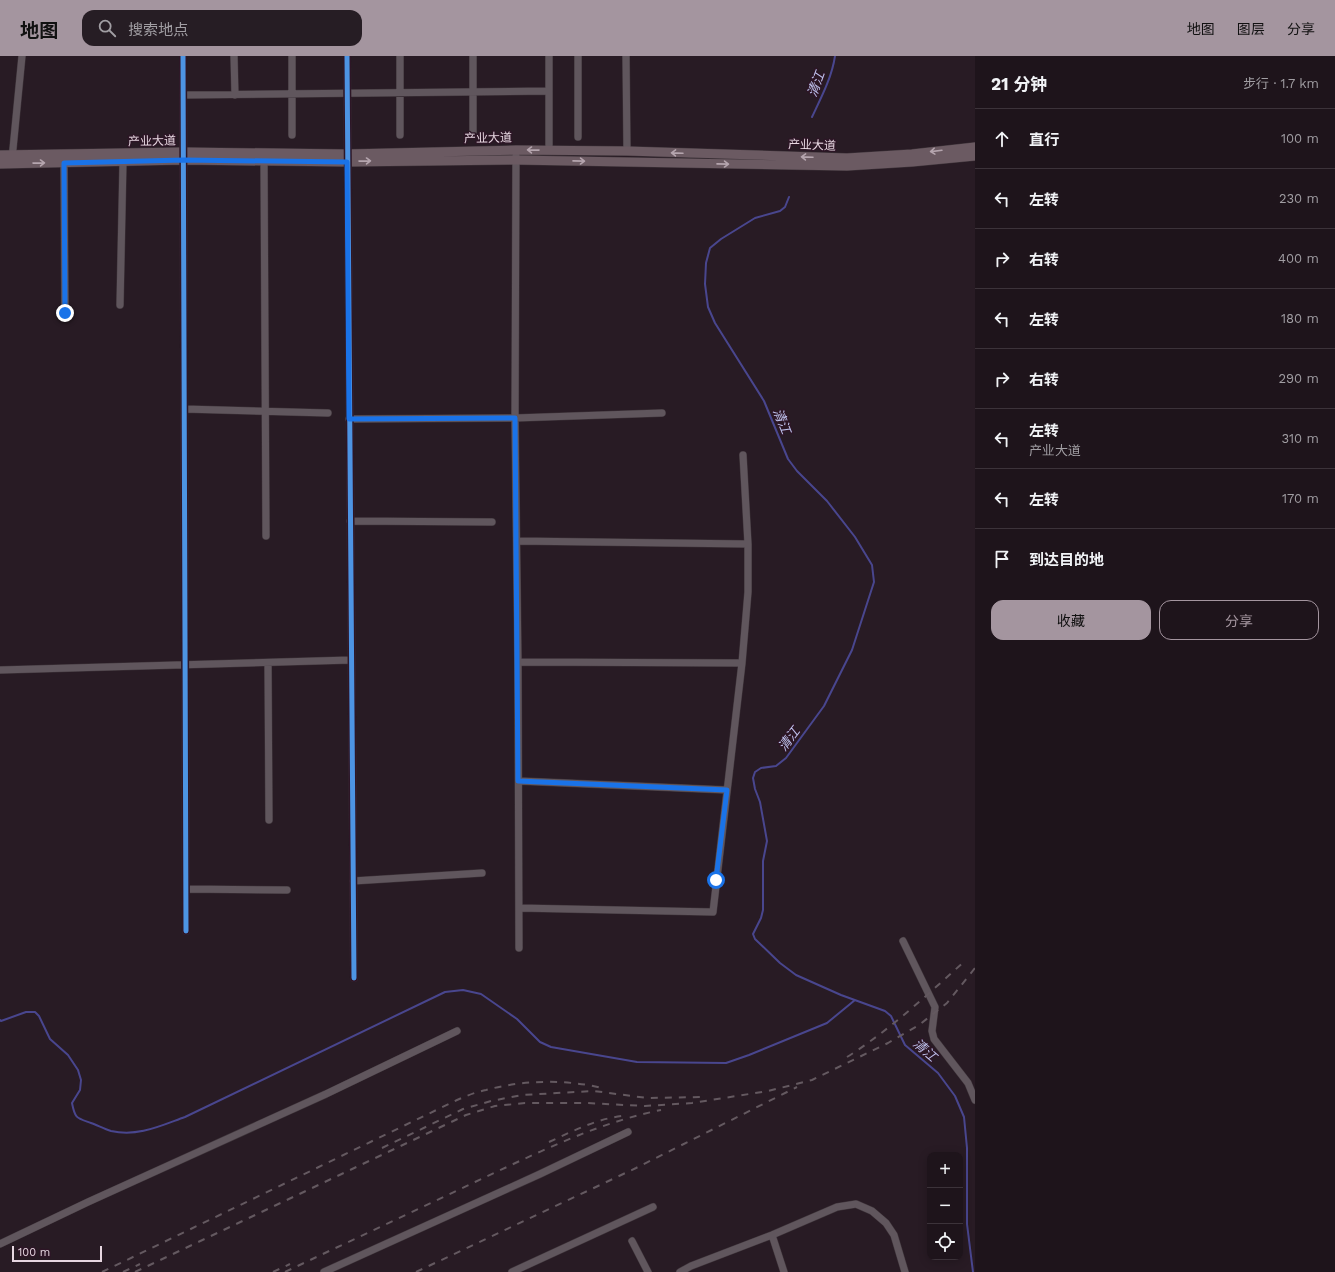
<!DOCTYPE html>
<html lang="zh">
<head>
<meta charset="utf-8">
<style>
	body { margin:0; font-family:"Work Sans","Noto Sans SC",sans-serif; background:#261d24; color:#f1f3f6 }
	.controls { position:absolute; right:12px; bottom:12px; display:grid; overflow:hidden; border-radius:8px; box-shadow:0 2px 10px #0003 }
	.controls button { width:36px; height:36px; display:grid; place-items:center; padding:0; border:0; border-bottom:1px solid #3c333a; background:#1e141b; color:#f1f3f6; font:20px sans-serif }
	.scale { position:absolute; left:12px; bottom:10px; width:90px; box-sizing:border-box; padding-left:4px; border:2px solid #e7d7e1; border-top:0; font-size:11px; line-height:14px; white-space:nowrap; color:#e7d7e1; -webkit-text-stroke:3px #2d1626; paint-order:stroke }
	.stop { position:absolute; width:12px; height:12px; margin:-9px; border:3px solid #1a73e8; border-radius:50%; background:#fff }
	.stop.end { background:#1a73e8; border-color:#fff; box-shadow:0 1px 4px #0008 }
	.list { margin:0; padding:0; list-style:none }
	h2 { display:flex; justify-content:space-between; align-items:center; height:52px; margin:0; padding:0 16px; font-size:17px }
	h2 small { font-size:13px; font-weight:400; color:#a19ea3 }
	.list li { display:grid; grid-template-columns:26px 1fr auto; gap:12px; align-items:center; box-sizing:border-box; height:60px; padding:0 16px; border-top:1px solid #3c333a }
	.list b { display:block; font-size:15px; white-space:nowrap }
	.list p { margin:0; font-size:13px; white-space:nowrap; color:#a19ea3 }
	.list em { font-size:13px; font-style:normal; color:#a19ea3 }
	.actions { display:flex; gap:8px; padding:12px 16px }
	.actions a { flex:1; padding:9px 0; border:1px solid #a4959f; border-radius:12px; text-align:center; font-size:14px; color:#a4959f }
	.actions .main { background:#a4959f; color:#111 }
	.icon { flex:none; width:22px; height:22px; fill:none; stroke:currentColor; stroke-width:2; stroke-linecap:round; stroke-linejoin:round }
	.map { position:relative; flex:none; width:975px; height:1216px; overflow:hidden }
	header { display:flex; align-items:center; gap:24px; box-sizing:border-box; height:56px; padding:0 20px; background:#a4959f; color:#111 }
	header strong { font-size:19px }
	nav { display:flex; gap:22px; margin-inline-start:auto; font-size:14px }
	.search { width:280px; height:36px; background:#261d24; display:flex; align-items:center; gap:10px; box-sizing:border-box; padding:0 14px; border-radius:12px; color:#a19ea3; font-size:15px }
	main { display:flex }
	aside { flex:1; background:#1e141b }
	.map>svg:first-child { display:block }
	.lines { fill:none; stroke-linecap:round; stroke-linejoin:round }
	.stream { stroke:#49468e; stroke-width:2 }
	.minor-casing { stroke:#3f353b; stroke-width:8 }
	.major-casing { stroke:#3f353b; stroke-width:10 }
	.minor { stroke:#60565d; stroke-width:7 }
	.major { stroke:#6b5a62; stroke-width:9 }
	.rail { stroke:#645960; stroke-width:2; stroke-dasharray:7 7; stroke-linecap:butt }
	.cycleway-casing { stroke:#2d1626; stroke-width:8 }
	.cycleway { stroke:#4d94e3; stroke-width:5 }
	.oneway { stroke:#b5a5ae }
	.route { stroke:#1a73e8; stroke-width:5 }
	.labels { text-anchor:middle; dominant-baseline:central; stroke-width:3; stroke-linejoin:round; paint-order:stroke }
	.street-label { font-size:12px; fill:#e7d7e1; stroke:#2d1626 }
	.water-label { font-size:13px; font-style:italic; fill:#bec2ed; stroke:#2d1626 }
</style>
</head>
<body>
<header>
<strong>地图</strong>
<div class="search"><svg class="icon" aria-label="search" viewBox="0 0 24 24"><circle cx="10" cy="10" r="6"/><path d="M15 15l6 6"/></svg>搜索地点</div>
<nav><a>地图</a><a>图层</a><a>分享</a></nav>
</header>
<main>
<div class="map">
<svg width="975" height="1216" viewBox="0 0 975 1216">
	<rect width="100%" height="100%" fill="#281b24"/>
	<g class="lines">
		<!-- stream -->
		<path class="stream" d="M812 61C821 42 832 21 835 0
			M789 141 785 151 780 155 755 162 721 183 710 192 706 207 705 228 708 251 715 267 764 345 788 403 797 415 827 445 855 481 872 509 874 526 852 594 824 650 786 702 776 710 761 712 755 716 753 722 755 733 760 746 767 785 763 805V854L761 862 753 878 755 883 780 907 796 919 841 939 885 955 891 960 905 989 938 1017 955 1040 964 1061 967 1092V1168L973 1216
			M0 964 1 965 26 956H35L39 960 50 983 68 999 78 1014 81 1024 80 1034 72 1047C75 1063 77 1062 91 1067 97 1069 104 1073 111 1075 138 1081 160 1070 185 1061L445 936 463 934 481 938 517 963 540 986 551 991 637 1006 726 1007 749 999 827 967 855 944"/>
		<!-- minor casing -->
		<g class="minor-casing">
			<path id="minor" d="M183 0 186 875
				M234 0 235 39
				M292 0V79
				M347 0 354 922
				M400 0V79
				M549 0V94
				M626 0 627 95
				M183 39 549 35
				M473 76V0
				M578 81V0
				M516 100 515 362 518 606 519 892
				M12 103 22 0
				M264 105 266 480
				M64 107 65 257
				M120 249 123 106
				M184 353 328 357
				M349 363 515 362 662 357
				M350 465 492 466
				M517 485 748 488
				M518 606 742 607
				M268 607 269 764
				M0 614 351 604
				M519 725 727 734
				M353 825 482 817
				M186 833 287 834
				M519 852 713 856 742 607 748 536V488L743 399
				M903 885 935 951 932 975 934 983 968 1027 975 1044
				M772 1179 784 1216
				M632 1185 648 1216
				M0 1188 88 1146 326 1038 457 975
				M324 1216 540 1118 628 1076
				M512 1216 653 1151
				M680 1216 691 1210 772 1179 837 1151 856 1148 872 1155 886 1167 894 1179 905 1216"/>
		</g>
		<!-- major casing -->
		<g class="major-casing">
			<path id="major" d="M0 99 184 96 347 98 516 94 627 95 847 102 912 98 975 91
				M0 108 184 104 347 106 516 104 847 110 912 106 975 100"/>
		</g>
		<!-- minor -->
		<use href="#minor" class="minor"/>
		<!-- major -->
		<use href="#major" class="major"/>
		<!-- rail -->
		<path class="rail" d="M847 1001C890 974 928 938 966 904
			M549 1086C573 1075 596 1063 622 1060
			M382 1092 463 1053 491 1045 522 1039 594 1035 647 1042 701 1041
			M102 1216 457 1044C466 1040 476 1036 486 1034 523 1024 565 1023 602 1032
			M123 1216 140 1208
			M135 1216 466 1059 495 1050 525 1047H586L645 1050 692 1047 768 1035 812 1024 888 987 919 969 947 947 975 912
			M273 1216 290 1208
			M285 1216C348 1186 412 1156 475 1126 535 1098 596 1067 661 1054
			M416 1216 636 1112 797 1031"/>
		<!-- cycleway casing -->
		<g class="cycleway-casing">
			<path id="cycleway" d="M183 0 186 875
				M347 0 354 922"/>
		</g>
		<!-- cycleway -->
		<use href="#cycleway" class="cycleway"/>
	</g>
	<!-- one-way arrows -->
	<defs><path id="oneway-shaft" d="M-6 0H5M1.5-3L5.5 0L1.5 3" fill="none" stroke-width="1.6" stroke-linecap="round" stroke-linejoin="round"/></defs>
	<g class="oneway">
		<use href="#oneway-shaft" transform="translate(533 94) rotate(-179)"/>
		<use href="#oneway-shaft" transform="translate(936 95) rotate(173)"/>
		<use href="#oneway-shaft" transform="translate(677 97) rotate(-178)"/>
		<use href="#oneway-shaft" transform="translate(807 101) rotate(-178)"/>
		<use href="#oneway-shaft" transform="translate(365 105) rotate(-1)"/>
		<use href="#oneway-shaft" transform="translate(579 105) rotate(1)"/>
		<use href="#oneway-shaft" transform="translate(39 107) rotate(-1)"/>
		<use href="#oneway-shaft" transform="translate(723 108) rotate(1)"/>
	</g>
	<g class="lines">
		<!-- route -->
		<path class="route" d="M65 257 64 107 184 104 347 106 349 363 515 362 518 725 727 734 716 824"/>
	</g>
	<g class="labels">
		<!-- street labels -->
		<g class="street-label">
			<text transform="translate(488 82) rotate(-1)">产业大道</text>
			<text transform="translate(152 85) rotate(-1)">产业大道</text>
			<text transform="translate(812 89) rotate(2)">产业大道</text>
		</g>
		<!-- water labels -->
		<g class="water-label">
			<text transform="translate(816 28) rotate(-70)">清江</text>
			<text transform="translate(782 365) rotate(68)">清江</text>
			<text transform="translate(789 683) rotate(-53)">清江</text>
			<text transform="translate(925 994) rotate(41)">清江</text>
		</g>
	</g>
</svg>
<div class="controls">
<button>+</button>
<button>−</button>
<button><svg class="icon" aria-label="locate" viewBox="0 0 24 24"><circle cx="12" cy="12" r="6"/><path d="M12 2v4M12 18v4M2 12h4M18 12h4"/></svg></button>
</div>
<div class="scale">100 m</div>
<div class="stop" style="left:716px;top:824px"></div>
<div class="stop end" style="left:65px;top:257px"></div>
</div>
<aside>
<h2>21 分钟<small>步行 · 1.7 km</small></h2>
<ul class="list">
<li><svg class="icon" aria-label="ahead" viewBox="0 0 24 24"><path d="M12 20V5M6 11l6-6 6 6"/></svg><div><b>直行</b></div><em>100 m</em></li>
<li><svg class="icon" aria-label="left" viewBox="0 0 24 24"><path d="M17 20v-9H6M10 6l-5 5 5 5"/></svg><div><b>左转</b></div><em>230 m</em></li>
<li><svg class="icon" aria-label="right" viewBox="0 0 24 24"><path d="M7 20v-9h11M14 6l5 5-5 5"/></svg><div><b>右转</b></div><em>400 m</em></li>
<li><svg class="icon" aria-label="left" viewBox="0 0 24 24"><path d="M17 20v-9H6M10 6l-5 5 5 5"/></svg><div><b>左转</b></div><em>180 m</em></li>
<li><svg class="icon" aria-label="right" viewBox="0 0 24 24"><path d="M7 20v-9h11M14 6l5 5-5 5"/></svg><div><b>右转</b></div><em>290 m</em></li>
<li><svg class="icon" aria-label="left" viewBox="0 0 24 24"><path d="M17 20v-9H6M10 6l-5 5 5 5"/></svg><div><b>左转</b><p>产业大道</p></div><em>310 m</em></li>
<li><svg class="icon" aria-label="left" viewBox="0 0 24 24"><path d="M17 20v-9H6M10 6l-5 5 5 5"/></svg><div><b>左转</b></div><em>170 m</em></li>
<li><svg class="icon" aria-label="arrive" viewBox="0 0 24 24"><path d="M6 21V4h12l-3 4 3 4H6"/></svg><div><b>到达目的地</b></div></li>
</ul>
<div class="actions"><a class="main">收藏</a><a>分享</a></div>
</aside>
</main>
</body>
</html>
